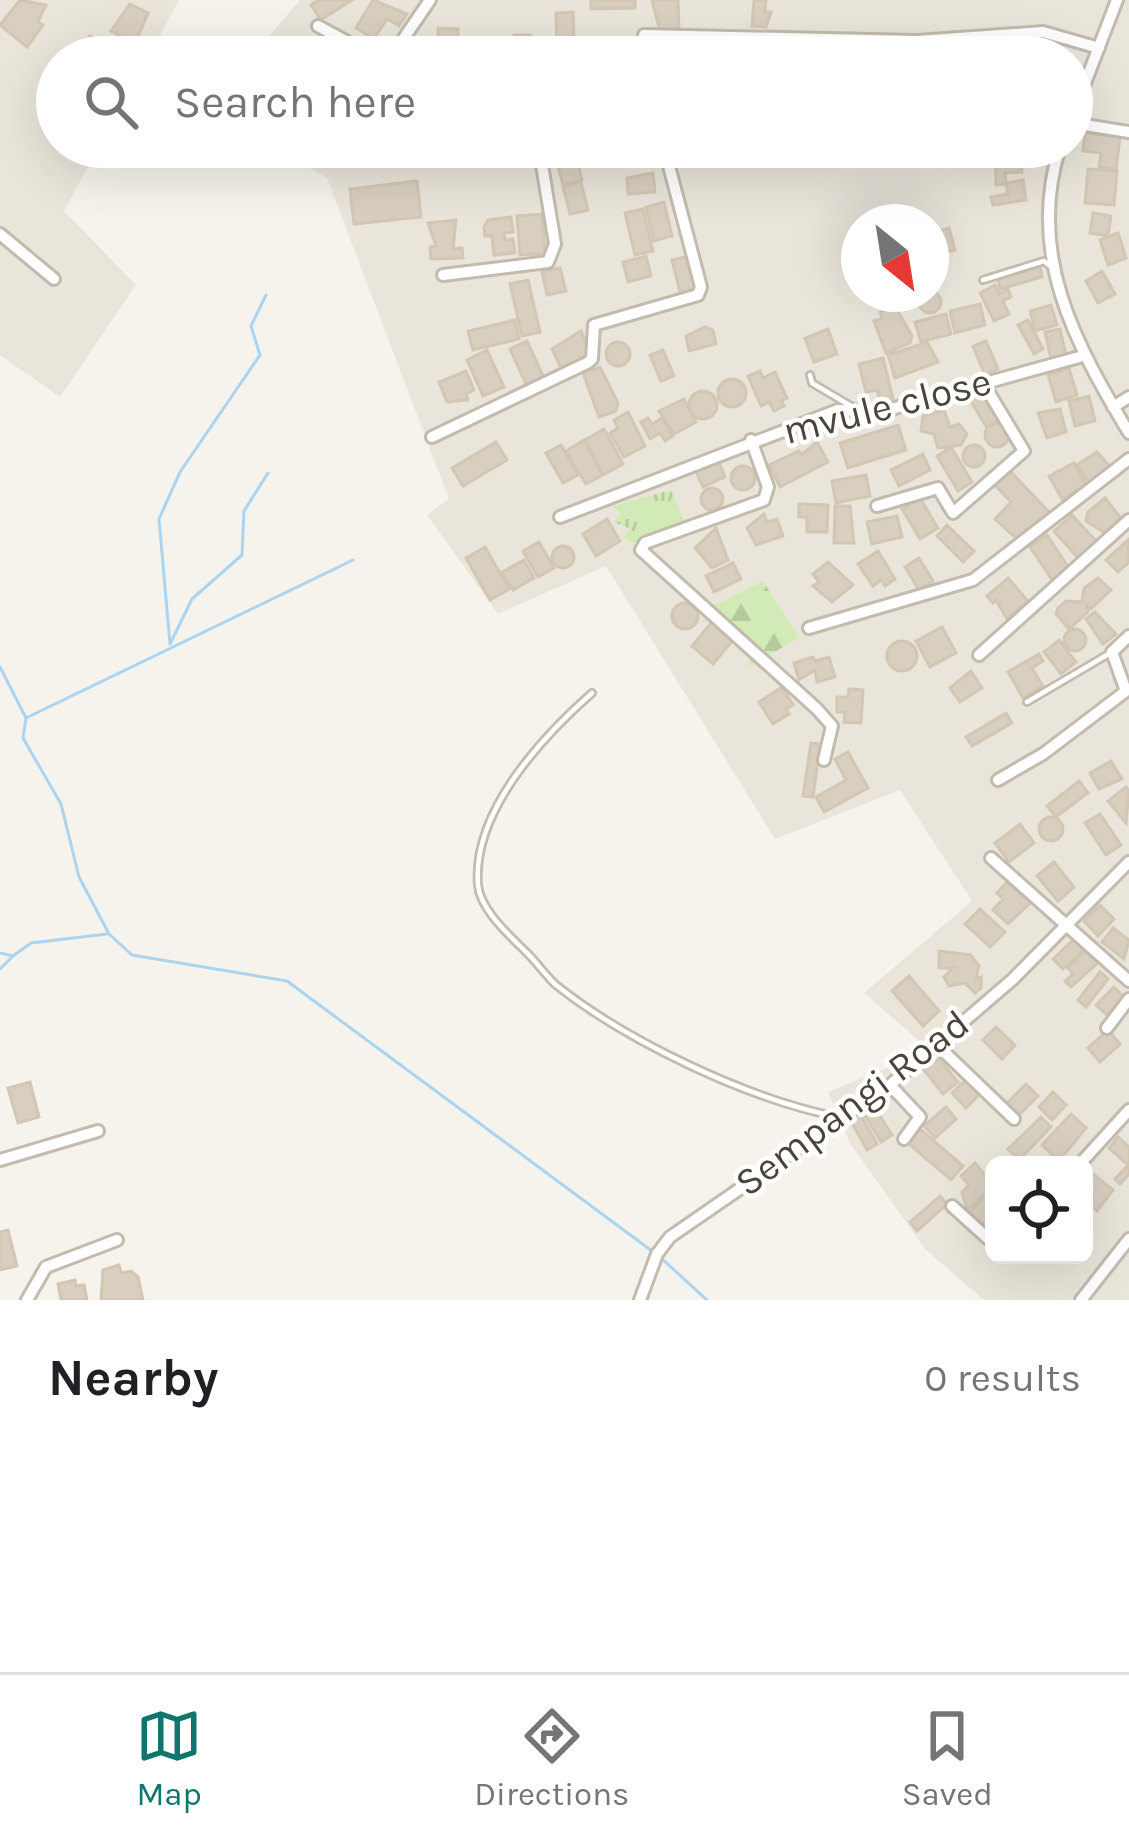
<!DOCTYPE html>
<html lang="en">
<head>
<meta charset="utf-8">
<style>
	body { margin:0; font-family:Karla,sans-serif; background:#f2f2f2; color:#202124 }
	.controls { position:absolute; right:36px; bottom:36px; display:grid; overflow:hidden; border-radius:18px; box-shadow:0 12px 48px #0002 }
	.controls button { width:108px; height:108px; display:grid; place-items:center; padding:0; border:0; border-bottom:3px solid #e0e0e0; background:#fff; color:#202124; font:60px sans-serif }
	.compass { position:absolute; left:841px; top:204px; width:108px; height:108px; border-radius:50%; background:#fff; box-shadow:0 12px 48px #0002; rotate:150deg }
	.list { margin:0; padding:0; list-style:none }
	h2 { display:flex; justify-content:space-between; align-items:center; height:156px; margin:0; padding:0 48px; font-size:51px }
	h2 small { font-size:39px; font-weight:400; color:#757577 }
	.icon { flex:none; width:66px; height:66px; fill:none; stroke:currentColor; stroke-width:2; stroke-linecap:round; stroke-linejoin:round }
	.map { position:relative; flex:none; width:1129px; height:1300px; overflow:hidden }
	.search { position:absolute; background:#fff; box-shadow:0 12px 48px #0002; left:36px; right:36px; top:36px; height:132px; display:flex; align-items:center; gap:30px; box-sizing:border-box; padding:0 42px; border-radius:66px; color:#757577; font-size:45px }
	.sheet { height:372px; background:#fff }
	nav { display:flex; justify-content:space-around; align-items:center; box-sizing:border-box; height:168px; border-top:3px solid #e0e0e0; background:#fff; font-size:33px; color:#757577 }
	nav a { display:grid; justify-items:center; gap:6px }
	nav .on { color:#0f766e }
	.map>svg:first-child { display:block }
	.residential { fill:#eae5da; fill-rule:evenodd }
	.grass { fill:url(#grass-tufts) }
	.forest { fill:url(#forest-firs) }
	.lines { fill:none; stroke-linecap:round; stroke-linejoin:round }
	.stream { stroke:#a9d4f2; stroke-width:3 }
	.building { fill:#d8cfc1; stroke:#d3c7b4; stroke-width:3 }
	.service-casing { stroke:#c2bbae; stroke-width:10 }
	.minor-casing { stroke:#c2bbae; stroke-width:16 }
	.service { stroke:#fff; stroke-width:4.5 }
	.minor { stroke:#fff; stroke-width:10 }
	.labels { text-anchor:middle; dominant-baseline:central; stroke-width:9; stroke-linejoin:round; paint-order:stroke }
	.street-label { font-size:39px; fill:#4b4439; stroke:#fff }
</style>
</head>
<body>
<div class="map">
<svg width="1129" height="1300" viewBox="0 0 1129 1300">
	<defs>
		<pattern id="grass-tufts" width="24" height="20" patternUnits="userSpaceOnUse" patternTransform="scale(3)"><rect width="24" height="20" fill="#d2eab5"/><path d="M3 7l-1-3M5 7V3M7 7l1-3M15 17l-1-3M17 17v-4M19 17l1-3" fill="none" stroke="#b6ca9c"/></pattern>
		<pattern id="forest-firs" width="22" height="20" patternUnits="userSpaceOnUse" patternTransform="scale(3)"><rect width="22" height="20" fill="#d2eab5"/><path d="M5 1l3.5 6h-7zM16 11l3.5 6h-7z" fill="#b6ca9c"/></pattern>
	</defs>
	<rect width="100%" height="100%" fill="#f6f3ec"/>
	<!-- residential -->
	<path class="residential" d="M0 0H179L148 57H57V147H99L64 211 136 285 60 397 0 355Z
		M300 0H1129V1300H984L925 1249 850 1143 828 1092 930 1050 864 993 972 901 900 790 775 839 606 566 498 614 427 515 449 499 327 178 273 147H1072V57H251ZM859 222H931V294H859ZM994 1165H1084V1255H994Z"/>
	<!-- grass -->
	<path class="grass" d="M671 490 686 526 637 544 623 538 630 529 614 522 621 514 613 506Z"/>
	<!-- forest -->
	<path class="forest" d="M763 581 799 638 748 667 750 654 707 609Z"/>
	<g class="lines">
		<!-- stream -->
		<path class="stream" d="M171 642 192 599 242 555 244 511 268 473
			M170 644 159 519 180 472 260 355 251 326 266 295
			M0 667 26 718 23 738 61 804 79 877 109 934 132 955 287 981 652 1251
			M26 718 353 560
			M0 953 13 956 31 943 107 934
			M0 969 11 958
			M660 1257 707 1300"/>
	</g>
	<!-- building -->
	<path class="building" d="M20 0 46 5 38 22 43 25 27 47 0 25Z
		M318 0H352L321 20 311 5Z
		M373 0 407 14 399 26 387 19 374 39 356 28Z
		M591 0H635V8L591 9Z
		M652 0H678L679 30 660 31Z
		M754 0H766L765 12H771L766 27 752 26Z
		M130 4 148 13 135 44 111 31Z
		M573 12 575 57H557L556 13Z
		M438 28 458 29 457 57H438Z
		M514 35H531L530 57H514Z
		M90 36 114 51 111 57 81 52Z
		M324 39 360 51 362 57H315Z
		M1085 133 1120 137 1116 169 1099 167 1101 153 1083 151Z
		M1021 147 1022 172 1005 173 1006 184 996 185 995 149Z
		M576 155 582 180 563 185 556 160Z
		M1088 169 1117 171 1114 205 1085 203Z
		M653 173 655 192 628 194 627 178Z
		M1023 180 1026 200 993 205 991 197 1008 194 1006 183Z
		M417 181 421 217 354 224 350 189Z
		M581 182 588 210 570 214 563 187Z
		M664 202 672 236 654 241 646 207Z
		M643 209 653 251 635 255 625 213Z
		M1093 213 1111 216 1108 236 1090 233Z
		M542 214 545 253 520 255 517 216Z
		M511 217 513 232 504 233 505 240 513 239 515 253 494 255 492 236H485L484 227 488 220Z
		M456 220 453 249 462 248 463 258 431 259 430 247 436 246 428 223Z
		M949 228 955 250 938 255 932 233Z
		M1118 233 1126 258 1108 265 1100 240Z
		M646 256 651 276 628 282 623 262Z
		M689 256 698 291 681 296 672 260Z
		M1040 267 1042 277 1000 289 998 279Z
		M560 268 566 291 547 295 542 272Z
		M1102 271 1115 294 1098 303 1086 281Z
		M528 280 540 332 522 336 510 284Z
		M995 285 999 294 1008 289 1011 297 1003 301 1009 314 994 321 980 293Z
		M919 302a11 11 0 1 1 22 0a11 11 0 1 1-22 0Z
		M980 304 985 325 955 333 950 311Z
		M1051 305 1057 325 1035 331 1030 311Z
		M895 306 912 336 910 343 886 353 874 321 882 318 880 312Z
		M946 314 951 334 921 342 915 322Z
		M515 320 519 339 473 350 468 331Z
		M1028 320 1043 349 1034 354 1018 325Z
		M705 327 713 330 716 344 689 351 686 336Z
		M828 329 837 354 814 362 805 338Z
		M1060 329 1066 355 1051 359 1045 332Z
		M581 331 591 353 561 368 552 349Z
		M527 341 544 378 527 386 510 349Z
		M986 341 998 369 985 375 973 346Z
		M606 354a12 12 0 1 1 24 0a12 12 0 1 1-24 0Z
		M927 342 938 362 895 378 888 355Z
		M487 350 504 387 483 396 467 360Z
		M663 350 674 376 661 381 650 355Z
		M883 358 893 399 880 402 877 390 866 392 859 364Z
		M600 367 618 403 616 411 599 417 583 373Z
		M1069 368 1077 395 1056 402 1048 375Z
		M466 371 474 390 466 394 468 400 447 402 439 382Z
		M760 371 763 378 775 372 787 398 781 401 784 406 774 411 769 402 761 406 748 376Z
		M718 393a14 14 0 1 1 28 0a14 14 0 1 1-28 0Z
		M981 386 1001 419 987 428 967 395Z
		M689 405a14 14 0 1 1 28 0a14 14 0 1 1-28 0Z
		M1089 396 1095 421 1075 426 1069 401Z
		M684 399 696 422 674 434 659 411Z
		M1060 409 1066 432 1047 438 1038 413Z
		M944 410 950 427 959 424 967 434 961 445 938 448 934 434 921 431 923 416Z
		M628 412 645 446 624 457 610 433 618 428 614 420Z
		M648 418 652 424 662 418 673 436 665 441 660 433 650 439 641 422Z
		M985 435a12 12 0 1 1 24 0a12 12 0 1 1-24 0Z
		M898 425 906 450 848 468 840 443Z
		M604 429 623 464 603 475 585 440Z
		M584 440 603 475 586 484 566 451Z
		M496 442 507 460 463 486 452 468Z
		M817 442 828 462 780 487 769 465 799 451 801 455Z
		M561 445 578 475 563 483 546 453Z
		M963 456a11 11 0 1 1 22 0a11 11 0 1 1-22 0Z
		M951 447 972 482 958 491 937 456Z
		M1097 452 1112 469 1089 483 1077 465Z
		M923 454 930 470 899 486 891 470Z
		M717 457 725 477 703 487 694 467Z
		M1074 463 1086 485 1062 499 1049 476Z
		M731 478a12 12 0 1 1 24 0a12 12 0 1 1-24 0Z
		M1010 471 1050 513 1017 539 995 519 1011 502 995 485Z
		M866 475 870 496 836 503 832 481Z
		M701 499a11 11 0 1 1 22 0a11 11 0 1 1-22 0Z
		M920 498 938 528 920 539 902 509Z
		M1105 498 1120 517 1108 535 1086 521 1088 512Z
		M799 504 828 505 827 532H807V517H799Z
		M835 506H850L854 543H834Z
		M764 514 767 522 777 519 783 536 756 545 747 528Z
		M1072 515 1097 542 1078 558 1054 531Z
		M897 516 902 537 872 544 867 522Z
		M607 519 620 541 596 556 583 534Z
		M947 525 974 551 963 562 937 536Z
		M716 528 728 560 712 568 695 548Z
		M1047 535 1069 568 1052 580 1030 547Z
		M1128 540 1129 562 1118 572 1106 560Z
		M539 542 554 568 538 577 523 551Z
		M552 557a11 11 0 1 1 22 0a11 11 0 1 1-22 0Z
		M485 547 509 589 490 600 466 558Z
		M878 551 895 579 885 586 881 580 873 586 858 564Z
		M919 558 933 581 919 590 905 567Z
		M524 560 534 578 513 590 502 572Z
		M828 562 853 585 832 602 813 586 819 582 813 574Z
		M733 563 741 579 714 592 706 576Z
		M1008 578 1028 601 1007 619 996 600 993 603 987 596Z
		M1098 578 1111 590 1091 609 1087 605 1088 612 1069 629 1056 614 1058 608 1066 601 1082 602 1084 588Z
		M672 616a13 13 0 1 1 26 0a13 13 0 1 1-26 0Z
		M1095 612 1116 634 1103 644 1086 619Z
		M712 622 733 640 713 664 692 646Z
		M942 627 956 653 930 667 916 641Z
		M1064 640a11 11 0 1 1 22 0a11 11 0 1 1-22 0Z
		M1059 640 1076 662 1061 674 1044 652Z
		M887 656a15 15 0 1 1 30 0a15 15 0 1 1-30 0Z
		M1039 654 1043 661 1032 668 1043 686 1023 698 1008 672Z
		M813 657 815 661 829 657 835 677 817 682 815 670 799 680 794 663Z
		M971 671 982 688 960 702 950 688Z
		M782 687 793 705 786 709 789 714 773 724 759 702Z
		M849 689 863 690 861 723 844 722 845 712H837V697H848Z
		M1006 713 1012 723 972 746 966 737Z
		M811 743 820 744 813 797 803 796Z
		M848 752 868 788 824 812 816 797 846 780 835 759Z
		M1111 761 1122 779 1099 789 1090 773Z
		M1079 781 1088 793 1056 817 1047 806Z
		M1126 787 1129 791 1126 823 1108 801Z
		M1100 814 1121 845 1106 855 1085 823Z
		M1039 829a12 12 0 1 1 24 0a12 12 0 1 1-24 0Z
		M1020 824 1034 843 1009 862 995 843Z
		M1054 862 1074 887 1058 901 1037 876Z
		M1007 882 1031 902 1008 924 993 910 1003 899 997 893Z
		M1100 905 1114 919 1098 936 1084 921Z
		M980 909 1005 932 990 947 965 924Z
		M1113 928 1129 940 1124 959 1102 942Z
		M1074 939 1085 949 1063 969 1053 959Z
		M1088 949 1100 961 1071 987 1065 981 1073 974 1068 968Z
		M939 951 971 955 979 966 976 978 981 977V988L975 993 965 983 949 986 944 977 953 968H939Z
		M1100 972 1108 979 1086 1007 1078 1000Z
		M909 976 939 1011 923 1026 892 991Z
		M1114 987 1124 997 1107 1015 1096 1005Z
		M996 1027 1015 1045 1002 1059 983 1040Z
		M1108 1030 1120 1044 1100 1062 1088 1048Z
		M939 1059 958 1082 943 1094 924 1070Z
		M969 1077 983 1091 966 1108 952 1093Z
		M30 1082 39 1117 18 1123 8 1088Z
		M1026 1084 1038 1096 1017 1117 1005 1105Z
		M1053 1092 1066 1105 1052 1120 1039 1107Z
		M871 1102 892 1135 881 1142 861 1109Z
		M946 1107 956 1119 935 1138 924 1126Z
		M858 1110 877 1144 867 1150 848 1116Z
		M1071 1114 1086 1128 1059 1161 1042 1145Z
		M1041 1117 1051 1127 1019 1160 1008 1149Z
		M920 1129 963 1166 951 1180 908 1143Z
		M1118 1137 1129 1147V1174L1120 1184 1115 1179 1128 1165 1109 1148Z
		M975 1163 994 1186 967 1210 962 1192 969 1185 961 1176Z
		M1088 1170 1113 1190 1097 1211 1084 1200Z
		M940 1196 947 1204 917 1231 910 1222Z
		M984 1198 994 1213 981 1225 969 1213Z
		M8 1230 17 1266 0 1270V1232Z
		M119 1265 121 1273 131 1271 138 1277 143 1300H101L103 1270Z
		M75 1280 76 1286 84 1285 87 1300H61L58 1284Z"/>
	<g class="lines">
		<!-- service casing -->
		<g class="service-casing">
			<path id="service" d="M983 280 1044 261 1050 266
				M810 375 812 383 851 406
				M592 693C542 737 472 812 478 885 480 909 508 934 525 951 536 961 545 975 556 985 628 1042 748 1099 838 1117
				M1027 702 1112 652"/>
		</g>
		<!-- minor casing -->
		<g class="minor-casing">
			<path id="minor" d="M318 26 375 57
				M391 57 430 0
				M643 57 644 35 917 41 1043 32 1099 48
				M1072 117 1117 0
				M1072 123 1129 132
				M1060 147C1026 254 1075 343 1129 433
				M0 234 54 279
				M443 275 548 262 555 244 542 165 557 151 577 147
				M1113 407 1129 397
				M432 437 587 363 592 359 594 325 698 295 701 287 664 147
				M751 440 768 487 764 500 645 543 641 550 817 709 832 726 824 760
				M877 506 938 488 953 513 1024 451 983 383
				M560 517 838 410 884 411 1083 356
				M809 628 973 580 1129 459
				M979 655 1129 520
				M998 780 1043 754 1126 691 1112 652 1129 636
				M991 858 1129 981
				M1107 1028 1129 999
				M937 1045 1014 1119
				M890 1085 920 1117 904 1139
				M0 1160 98 1131
				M1079 1165 1129 1110
				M952 1206 994 1244
				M27 1300 46 1267 117 1240
				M640 1300 657 1254 670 1237 890 1085 1013 979 1129 862
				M1081 1300 1129 1239"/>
		</g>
		<!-- service -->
		<use href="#service" class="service"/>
		<!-- minor -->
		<use href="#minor" class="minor"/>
	</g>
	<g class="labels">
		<!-- street labels -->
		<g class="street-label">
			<text transform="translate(887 406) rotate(-14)">mvule close</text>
			<text transform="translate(852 1103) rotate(-37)">Sempangi Road</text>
		</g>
	</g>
</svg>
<div class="controls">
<button><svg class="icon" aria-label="locate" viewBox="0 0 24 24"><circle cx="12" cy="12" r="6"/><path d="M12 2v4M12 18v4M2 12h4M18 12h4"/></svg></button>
</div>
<svg class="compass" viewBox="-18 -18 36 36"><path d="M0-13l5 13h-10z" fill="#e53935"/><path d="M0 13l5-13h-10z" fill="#757577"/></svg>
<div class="search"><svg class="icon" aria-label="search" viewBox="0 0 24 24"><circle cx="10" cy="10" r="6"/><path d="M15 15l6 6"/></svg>Search here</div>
</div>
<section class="sheet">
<h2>Nearby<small>0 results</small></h2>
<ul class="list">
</ul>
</section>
<nav>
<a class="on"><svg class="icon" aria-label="map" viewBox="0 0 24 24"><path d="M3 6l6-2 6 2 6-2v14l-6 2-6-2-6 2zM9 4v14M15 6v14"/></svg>Map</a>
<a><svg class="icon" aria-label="directions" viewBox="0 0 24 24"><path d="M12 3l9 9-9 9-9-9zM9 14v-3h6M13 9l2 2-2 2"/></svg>Directions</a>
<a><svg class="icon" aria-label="saved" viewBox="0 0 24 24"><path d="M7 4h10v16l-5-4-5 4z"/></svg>Saved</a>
</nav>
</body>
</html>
